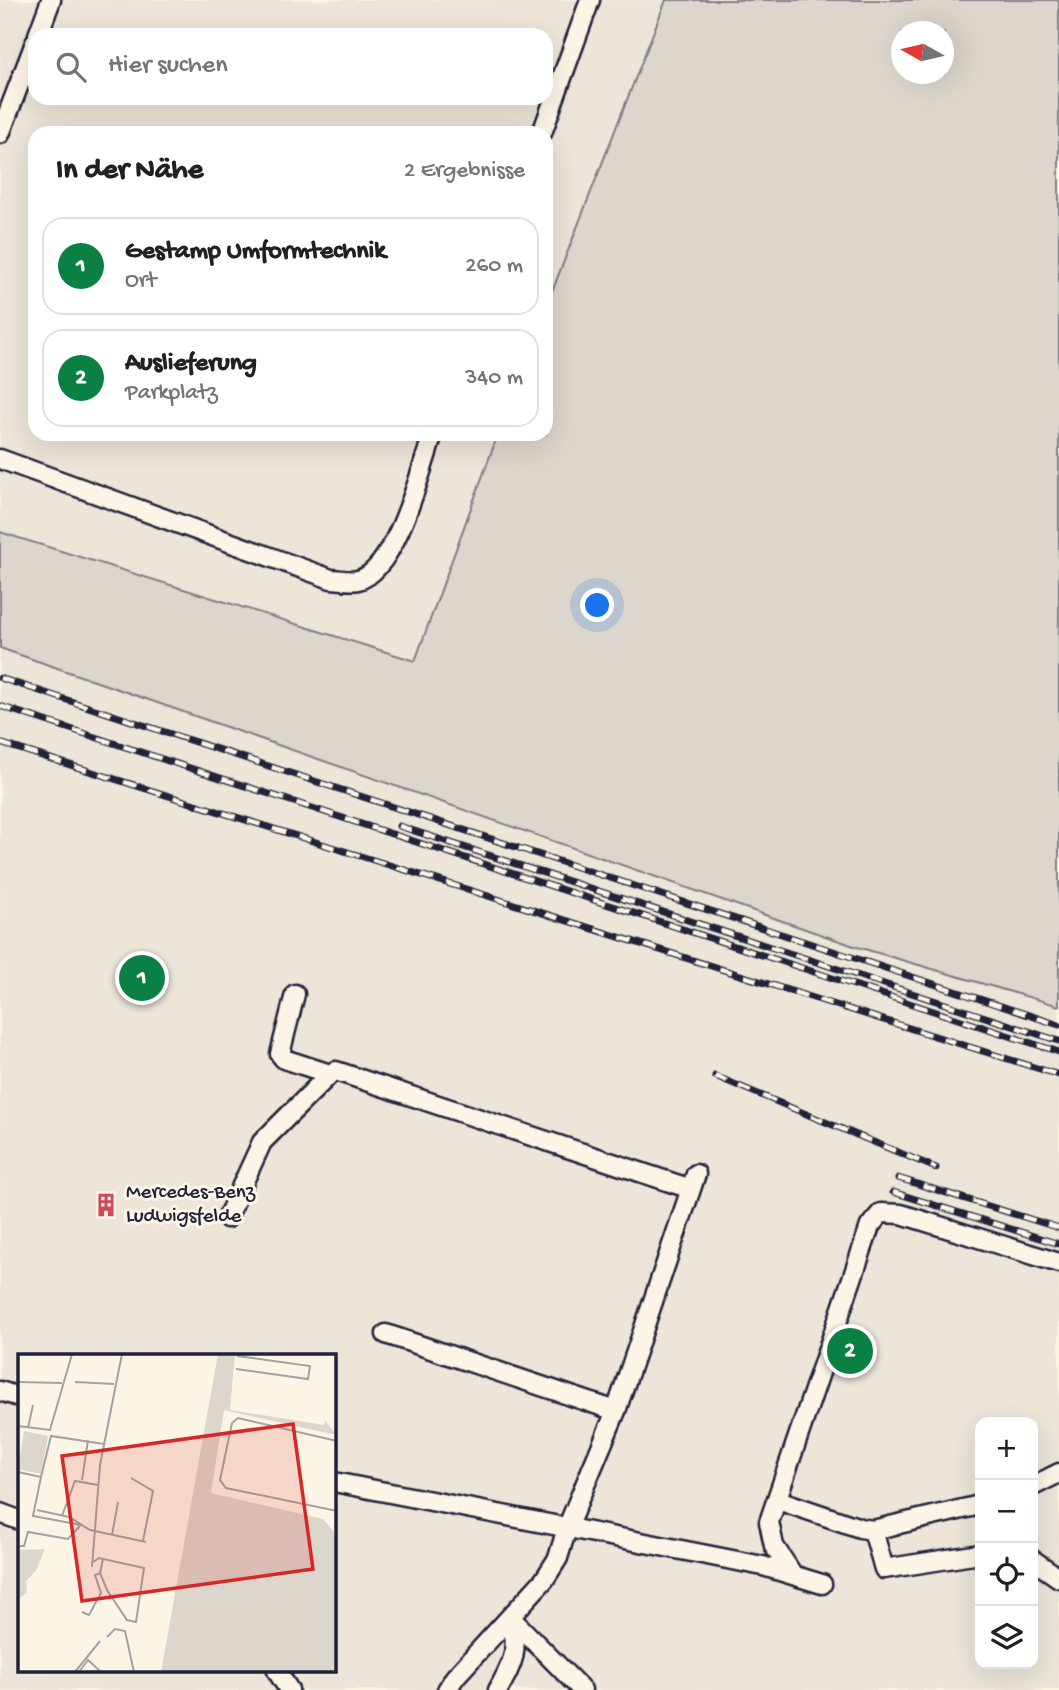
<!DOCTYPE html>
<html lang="de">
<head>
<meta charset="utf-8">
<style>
	body { margin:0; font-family:"Gochi Hand",sans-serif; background:#f6f6f6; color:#202124 }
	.controls { position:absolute; right:21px; bottom:21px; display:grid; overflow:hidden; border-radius:14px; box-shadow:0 7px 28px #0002 }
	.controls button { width:63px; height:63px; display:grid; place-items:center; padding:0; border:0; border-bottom:2px solid #e0e0e0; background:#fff; color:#202124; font:35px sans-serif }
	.compass { position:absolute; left:891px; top:21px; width:63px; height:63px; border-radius:50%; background:#fff; box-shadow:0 7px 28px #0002; rotate:278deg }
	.you { position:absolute; left:598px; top:606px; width:24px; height:24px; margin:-18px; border:5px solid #fff; border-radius:50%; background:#1a73e8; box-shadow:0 0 0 10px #1a73e833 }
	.badge { display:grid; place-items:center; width:46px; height:46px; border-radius:50%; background:#0b8043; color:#fff; font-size:23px; font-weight:700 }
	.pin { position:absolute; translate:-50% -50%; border:4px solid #fff; box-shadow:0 2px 7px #0006 }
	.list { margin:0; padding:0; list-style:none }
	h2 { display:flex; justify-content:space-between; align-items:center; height:91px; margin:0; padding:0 28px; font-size:30px }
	h2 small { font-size:23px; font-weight:400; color:#757577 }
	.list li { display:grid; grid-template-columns:46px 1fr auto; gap:21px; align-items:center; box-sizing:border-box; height:98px; margin:0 14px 14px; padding:0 14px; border:2px solid #e0e0e0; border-radius:21px }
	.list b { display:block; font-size:26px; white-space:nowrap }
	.list p { margin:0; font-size:23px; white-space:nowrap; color:#757577 }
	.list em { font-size:23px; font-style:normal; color:#757577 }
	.icon { flex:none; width:38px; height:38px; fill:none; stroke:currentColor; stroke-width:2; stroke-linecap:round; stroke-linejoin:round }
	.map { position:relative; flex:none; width:1059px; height:1690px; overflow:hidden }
	.search { position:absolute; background:#fff; box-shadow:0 7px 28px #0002; left:28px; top:28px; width:525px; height:77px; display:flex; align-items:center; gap:18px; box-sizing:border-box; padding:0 24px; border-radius:21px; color:#757577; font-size:26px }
	.panel { position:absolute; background:#fff; box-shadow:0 7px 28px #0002; left:28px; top:126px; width:525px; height:315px; border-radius:21px }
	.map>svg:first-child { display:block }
	.built { fill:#ece5d8; fill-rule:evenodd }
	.green { fill:#dcd6cc; stroke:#7f7c84; stroke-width:2; fill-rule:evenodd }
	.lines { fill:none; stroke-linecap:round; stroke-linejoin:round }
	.minor-casing { stroke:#22223b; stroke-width:23 }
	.minor { stroke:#fcf5e5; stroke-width:18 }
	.rail-casing { stroke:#22223b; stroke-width:7 }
	.rail { stroke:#fcf5e5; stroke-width:4.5; stroke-dasharray:13; stroke-linecap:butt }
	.labels { text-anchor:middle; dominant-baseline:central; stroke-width:6; stroke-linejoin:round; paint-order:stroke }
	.poi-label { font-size:21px; fill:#22223b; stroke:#fcf5e5; text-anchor:start }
	.inset-road { fill:none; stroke:#a5a1a1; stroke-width:2 }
	.view { fill:#d62828; fill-opacity:0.15; stroke:#d62828; stroke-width:3.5 }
	.inset-edge { fill:none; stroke:#22223b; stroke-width:3.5 }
</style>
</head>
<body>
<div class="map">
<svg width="1059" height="1690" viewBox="0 0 1059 1690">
	<rect width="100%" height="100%" fill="#fcf5e5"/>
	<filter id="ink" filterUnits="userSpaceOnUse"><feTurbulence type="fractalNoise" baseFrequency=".0143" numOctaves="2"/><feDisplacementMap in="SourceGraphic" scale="14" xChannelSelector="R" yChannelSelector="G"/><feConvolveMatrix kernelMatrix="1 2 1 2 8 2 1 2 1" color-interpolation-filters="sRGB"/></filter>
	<g filter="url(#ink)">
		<!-- built -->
		<path class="built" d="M0 0H1059L415 661 0 532ZM902 32H944V74H902ZM35 35H546V98H35ZM35 133H546V434H35Z
			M0 648 854 946 1059 1006V1690H0ZM19 1356H334V1671H19ZM980 1422H1033V1664H980Z"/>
		<!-- green -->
		<path class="green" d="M666 0H1059V1006L854 946 0 648V532L415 661 498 434H546V307ZM902 32H944V74H902Z"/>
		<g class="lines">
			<!-- minor casing -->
			<g class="minor-casing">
				<path id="minor" d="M38 35 51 0
					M542 133 590 0
					M0 134 35 43
					M0 459 331 579C339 579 350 582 358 580 396 571 421 469 433 434
					M295 994 280 1054 284 1059 330 1074
					M227 1218 262 1142 330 1074 336 1071 691 1189
					M386 1334 616 1411
					M0 1391 19 1397
					M334 1482 763 1566 822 1584
					M1033 1486 1059 1473
					M778 1500 860 1528 873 1530 980 1505
					M0 1513 19 1520
					M873 1530 884 1569 980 1554
					M1033 1560 1059 1578
					M793 1575 774 1546 769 1522 870 1226 881 1213 901 1214 1059 1263
					M511 1618 582 1690
					M277 1671 289 1690
					M447 1690 455 1677 544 1580 558 1558 567 1528 616 1411 696 1174
					M498 1690C514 1661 519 1651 511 1618"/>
			</g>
			<!-- minor -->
			<use href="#minor" class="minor"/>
			<!-- rail casing -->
			<g class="rail-casing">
				<path id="rail" d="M0 678 1059 1025
					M0 706 1059 1052
					M0 743 1059 1075
					M399 826 1059 1041
					M715 1076 936 1168
					M898 1178 1059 1228
					M893 1192 1059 1244"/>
			</g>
			<!-- rail -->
			<use href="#rail" class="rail"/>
		</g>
	</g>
	<!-- icons -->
	<defs>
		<g id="building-bare" transform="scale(1.89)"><path d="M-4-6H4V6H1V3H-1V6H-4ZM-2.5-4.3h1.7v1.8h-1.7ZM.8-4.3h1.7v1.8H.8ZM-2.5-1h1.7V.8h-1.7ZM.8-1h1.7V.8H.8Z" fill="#d1495b" stroke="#fcf5e5" stroke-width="2.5" paint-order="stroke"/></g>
	</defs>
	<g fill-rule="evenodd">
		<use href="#building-bare" x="106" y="1205"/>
	</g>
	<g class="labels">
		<!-- poi labels -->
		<g class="poi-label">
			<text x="126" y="1193">Mercedes-Benz<tspan x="126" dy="24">Ludwigsfelde</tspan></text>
		</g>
	</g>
	<!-- overview -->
	<g transform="translate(18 1354)">
		<rect width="318" height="318" fill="#fcf5e5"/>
		<path d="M200 0H217L212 56 306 71 307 66 318 81 206 56 193 139 305 165 318 180V318H143ZM6 77 30 82 23 120 0 115ZM27 195 18 217 8 227 9 239 0 245V196Z" fill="#dcd6cc"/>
		<path class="inset-road" d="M218 15 290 25 292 12 219 2M0 28 44 29M57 28 96 30M0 72 32 76 54 0M10 74 15 51M319 87 220 64 214 69 202 126 208 134 319 157M0 118 23 123 15 162 63 171M23 123 33 82 86 90M113 124 135 137 125 187M64 126 70 86M19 156 51 163 72 176 128 188M44 162 57 127 80 131M94 181 100 148M0 192H6L10 178 50 185 62 172M75 208 81 204 126 214 118 268 109 266 89 236 82 219 85 205M74 213 82 111 104 0M64 258 71 261 83 239 77 221 82 219M89 283 97 275 107 277 116 318M57 318 82 287M61 318 70 306 83 318"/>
		<path class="view" d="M275 70 295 215 64 247 44 102Z"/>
		<rect width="318" height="318" class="inset-edge"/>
	</g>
</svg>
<div class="controls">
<button>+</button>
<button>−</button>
<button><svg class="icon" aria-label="locate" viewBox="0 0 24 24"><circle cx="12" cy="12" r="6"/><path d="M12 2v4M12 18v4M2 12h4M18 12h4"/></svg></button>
<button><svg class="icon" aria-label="layers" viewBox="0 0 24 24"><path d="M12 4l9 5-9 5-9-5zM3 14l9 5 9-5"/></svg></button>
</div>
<svg class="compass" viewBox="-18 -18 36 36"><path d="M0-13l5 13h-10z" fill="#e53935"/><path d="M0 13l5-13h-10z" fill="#757577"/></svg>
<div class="you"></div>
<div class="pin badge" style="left:142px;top:978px">1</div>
<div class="pin badge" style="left:850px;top:1351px">2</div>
<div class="search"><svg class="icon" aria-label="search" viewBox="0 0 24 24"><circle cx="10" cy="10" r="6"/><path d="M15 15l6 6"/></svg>Hier suchen</div>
<section class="panel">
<h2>In der Nähe<small>2 Ergebnisse</small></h2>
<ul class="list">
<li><span class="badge">1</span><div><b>Gestamp Umformtechnik</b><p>Ort</p></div><em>260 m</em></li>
<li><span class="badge">2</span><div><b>Auslieferung</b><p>Parkplatz</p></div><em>340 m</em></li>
</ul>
</section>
</div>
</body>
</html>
